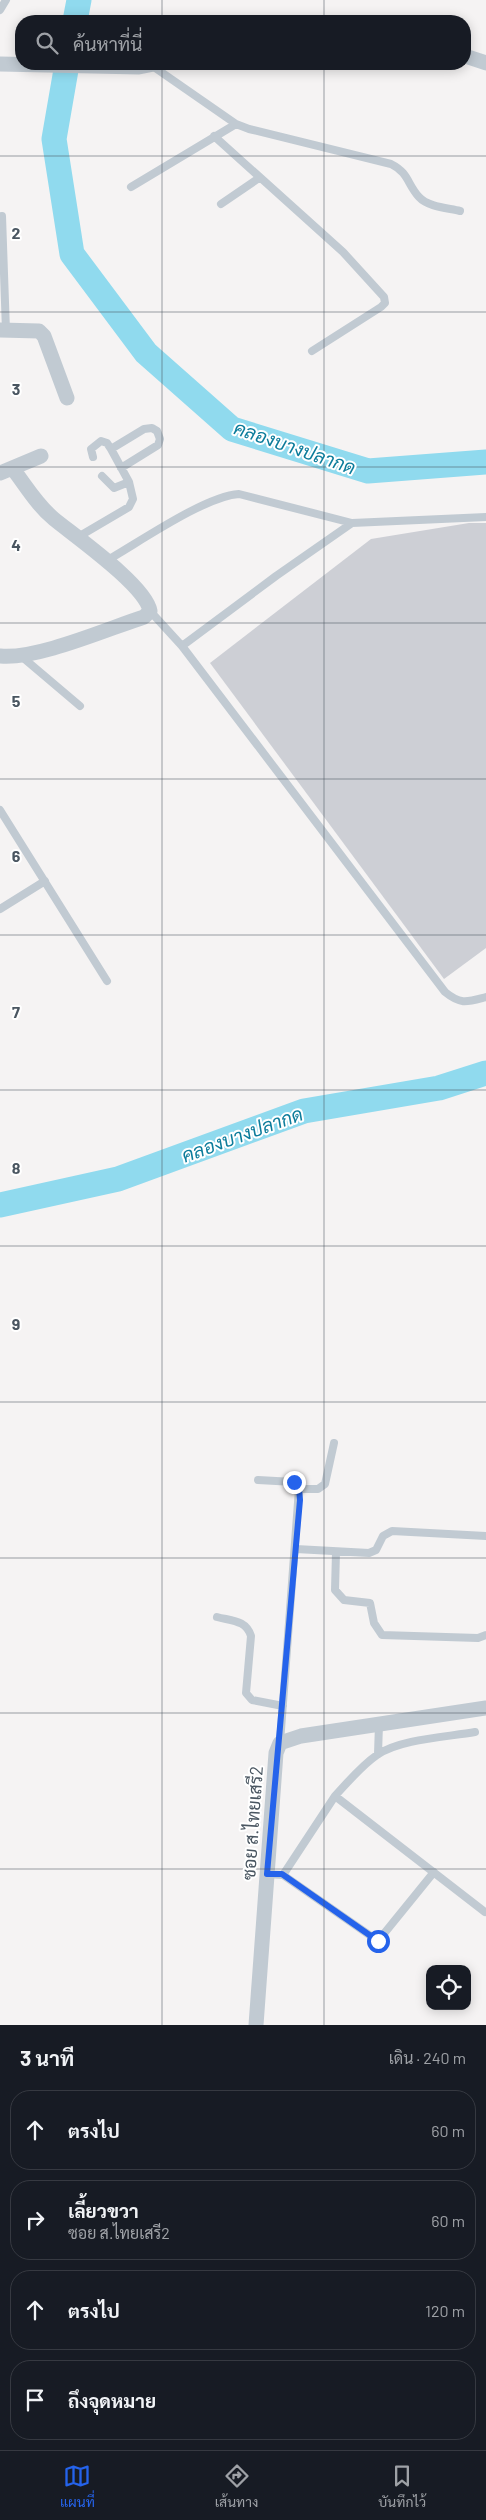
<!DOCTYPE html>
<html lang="th">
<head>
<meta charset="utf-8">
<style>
	body { margin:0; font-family:Barlow,Sarabun,sans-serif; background:#242831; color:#f1f3f6 }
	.controls { position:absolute; right:15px; bottom:15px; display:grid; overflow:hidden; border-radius:10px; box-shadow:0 2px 12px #0003 }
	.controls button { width:45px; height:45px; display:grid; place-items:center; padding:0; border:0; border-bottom:1px solid #363941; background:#171b24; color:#f1f3f6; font:25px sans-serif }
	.stop { position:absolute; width:15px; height:15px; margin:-11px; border:4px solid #2563eb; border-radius:50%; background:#fff }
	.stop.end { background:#2563eb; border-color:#fff; box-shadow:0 1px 5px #0008 }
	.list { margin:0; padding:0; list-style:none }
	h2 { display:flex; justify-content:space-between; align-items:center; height:65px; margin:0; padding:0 20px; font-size:21px }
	h2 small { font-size:16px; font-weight:400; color:#9ea1a6 }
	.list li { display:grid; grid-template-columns:32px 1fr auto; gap:15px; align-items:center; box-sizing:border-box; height:80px; margin:0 10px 10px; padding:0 10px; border:1px solid #363941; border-radius:20px }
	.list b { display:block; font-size:19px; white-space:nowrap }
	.list p { margin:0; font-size:16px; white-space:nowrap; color:#9ea1a6 }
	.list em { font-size:16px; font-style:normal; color:#9ea1a6 }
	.icon { flex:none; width:28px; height:28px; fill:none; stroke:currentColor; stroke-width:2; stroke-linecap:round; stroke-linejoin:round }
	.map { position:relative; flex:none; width:486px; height:2025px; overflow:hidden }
	.search { position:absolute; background:#171b24; box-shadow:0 2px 12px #0003; left:15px; right:15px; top:15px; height:55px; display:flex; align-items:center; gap:12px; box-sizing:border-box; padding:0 18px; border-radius:20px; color:#9ea1a6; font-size:19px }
	.sheet { height:425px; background:#171b24 }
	nav { display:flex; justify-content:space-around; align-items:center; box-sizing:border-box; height:70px; border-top:1px solid #363941; background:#171b24; font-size:14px; color:#9ea1a6 }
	nav a { display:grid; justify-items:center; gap:2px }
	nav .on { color:#2563eb }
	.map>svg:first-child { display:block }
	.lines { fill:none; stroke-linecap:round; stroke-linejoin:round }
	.river { stroke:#90daee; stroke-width:25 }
	.building { fill:#cdcfd5 }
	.service { stroke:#c1cad2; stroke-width:8 }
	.minor { stroke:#c1cad2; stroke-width:15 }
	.route { stroke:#2563eb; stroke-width:6 }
	.grid { fill:none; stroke:#4a5661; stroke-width:1; stroke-opacity:0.55 }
	.labels { text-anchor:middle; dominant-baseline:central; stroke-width:4; stroke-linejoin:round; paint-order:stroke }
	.street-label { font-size:18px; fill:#4a5661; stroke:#fff }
	.water-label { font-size:19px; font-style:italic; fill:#0c7c9b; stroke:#fff }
	.grid-label { font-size:16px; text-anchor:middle; font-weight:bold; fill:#4a5661; stroke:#fff; stroke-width:4; stroke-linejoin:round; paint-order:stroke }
</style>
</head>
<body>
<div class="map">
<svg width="486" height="2025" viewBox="0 0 486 2025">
	<rect width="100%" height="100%" fill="#f5f3f3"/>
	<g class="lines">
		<!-- river -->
		<path class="river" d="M75 21 79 0
			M67 64 54 139 72 254 146 353 232 429 368 471 486 462
			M0 1205 118 1179 304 1111 439 1088 486 1073"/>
	</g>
	<!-- building -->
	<path class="building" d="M469 523H486V948L444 979 210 663 371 539Z"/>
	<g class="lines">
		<!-- service -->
		<path class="service" d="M0 10 6 0
			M236 124 249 129 391 164C409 173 407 184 419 197 428 207 448 208 460 211
			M214 136 343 252 384 297 385 303 381 307 312 351
			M131 187 236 124 151 65
			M221 204 259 178
			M2 216 6 331
			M111 449 129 482
			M93 457 91 449 101 441 107 443 111 449 144 429 152 428 157 431 160 439 158 445 121 468
			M78 537 129 507 133 499 129 482 114 488 102 476
			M106 561C138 543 205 496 239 494L352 523
			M150 611 182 646 445 992C461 1005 467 1002 486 997
			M182 646 276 576 352 523 486 517
			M21 656 80 706
			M0 810 107 981
			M0 909 45 881
			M258 1480 294 1482 299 1489 280 1743
			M299 1489H318L325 1484 334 1443
			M296 1549 369 1553 376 1550 383 1536 392 1531 486 1536
			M336 1552 335 1590 344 1600 370 1603 374 1623 382 1635 478 1638 486 1635
			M217 1617C232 1621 246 1620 251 1636L246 1693 252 1700 283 1706
			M378 1754 379 1724
			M335 1796C348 1782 361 1766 377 1755 400 1739 447 1737 475 1732
			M267 1874 283 1875 335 1796 485 1912
			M283 1875 378 1941 434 1872"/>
		<!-- minor -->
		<path class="minor" d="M465 56 486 63
			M0 64 139 67 154 64
			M0 330 39 331 44 336 67 398
			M0 473 41 456
			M0 656C36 660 107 629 144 617L150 611C146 586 76 537 54 519 37 505 26 486 13 469
			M256 2025 276 1753 280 1743 301 1736 486 1708"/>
	</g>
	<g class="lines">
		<!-- route -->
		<path class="route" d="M294 1482 299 1489 300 1500 267 1874H282L378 1941"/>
	</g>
	<!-- grid -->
	<path class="grid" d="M162 0V21M324 0V21M162 64V2025M324 64V2025M0 156H486M0 312H486M0 467H486M0 623H486M0 779H486M0 935H486M0 1090H486M0 1246H486M0 1402H486M0 1558H486M0 1713H486M0 1869H486"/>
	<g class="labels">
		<!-- street labels -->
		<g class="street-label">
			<text transform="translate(252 1823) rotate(-86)">ซอย ส.ไทยเสรี2</text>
		</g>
		<!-- water labels -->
		<g class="water-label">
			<text transform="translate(295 447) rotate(19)">คลองบางปลากด</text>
			<text transform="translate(242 1134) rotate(-20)">คลองบางปลากด</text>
		</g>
	</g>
	<g class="grid-label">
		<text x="16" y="239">2</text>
		<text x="16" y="395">3</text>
		<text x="16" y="551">4</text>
		<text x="16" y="707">5</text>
		<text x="16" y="862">6</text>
		<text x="16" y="1018">7</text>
		<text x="16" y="1174">8</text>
		<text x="16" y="1330">9</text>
	</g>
</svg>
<div class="controls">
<button><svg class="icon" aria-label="locate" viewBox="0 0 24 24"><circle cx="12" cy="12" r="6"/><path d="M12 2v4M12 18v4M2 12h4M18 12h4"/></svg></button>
</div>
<div class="stop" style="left:378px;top:1941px"></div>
<div class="stop end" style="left:294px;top:1482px"></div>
<div class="search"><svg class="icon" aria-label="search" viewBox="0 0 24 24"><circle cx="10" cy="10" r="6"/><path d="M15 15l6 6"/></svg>ค้นหาที่นี่</div>
</div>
<section class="sheet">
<h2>3 นาที<small>เดิน · 240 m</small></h2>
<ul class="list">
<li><svg class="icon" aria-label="ahead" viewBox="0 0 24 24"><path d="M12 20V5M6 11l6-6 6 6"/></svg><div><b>ตรงไป</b></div><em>60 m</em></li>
<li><svg class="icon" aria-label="right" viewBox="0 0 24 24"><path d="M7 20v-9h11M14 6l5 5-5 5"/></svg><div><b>เลี้ยวขวา</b><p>ซอย ส.ไทยเสรี2</p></div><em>60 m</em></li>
<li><svg class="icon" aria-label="ahead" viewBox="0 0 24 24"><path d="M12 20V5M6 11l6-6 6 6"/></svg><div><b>ตรงไป</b></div><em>120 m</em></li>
<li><svg class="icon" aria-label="arrive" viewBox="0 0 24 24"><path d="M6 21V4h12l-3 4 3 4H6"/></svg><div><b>ถึงจุดหมาย</b></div></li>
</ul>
</section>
<nav>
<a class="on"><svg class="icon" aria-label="map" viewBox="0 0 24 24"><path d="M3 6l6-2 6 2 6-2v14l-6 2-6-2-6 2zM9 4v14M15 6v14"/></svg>แผนที่</a>
<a><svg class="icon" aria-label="directions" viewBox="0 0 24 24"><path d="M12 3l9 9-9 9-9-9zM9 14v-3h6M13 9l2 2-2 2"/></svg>เส้นทาง</a>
<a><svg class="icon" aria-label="saved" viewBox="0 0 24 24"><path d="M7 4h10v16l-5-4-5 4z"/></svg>บันทึกไว้</a>
</nav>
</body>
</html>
